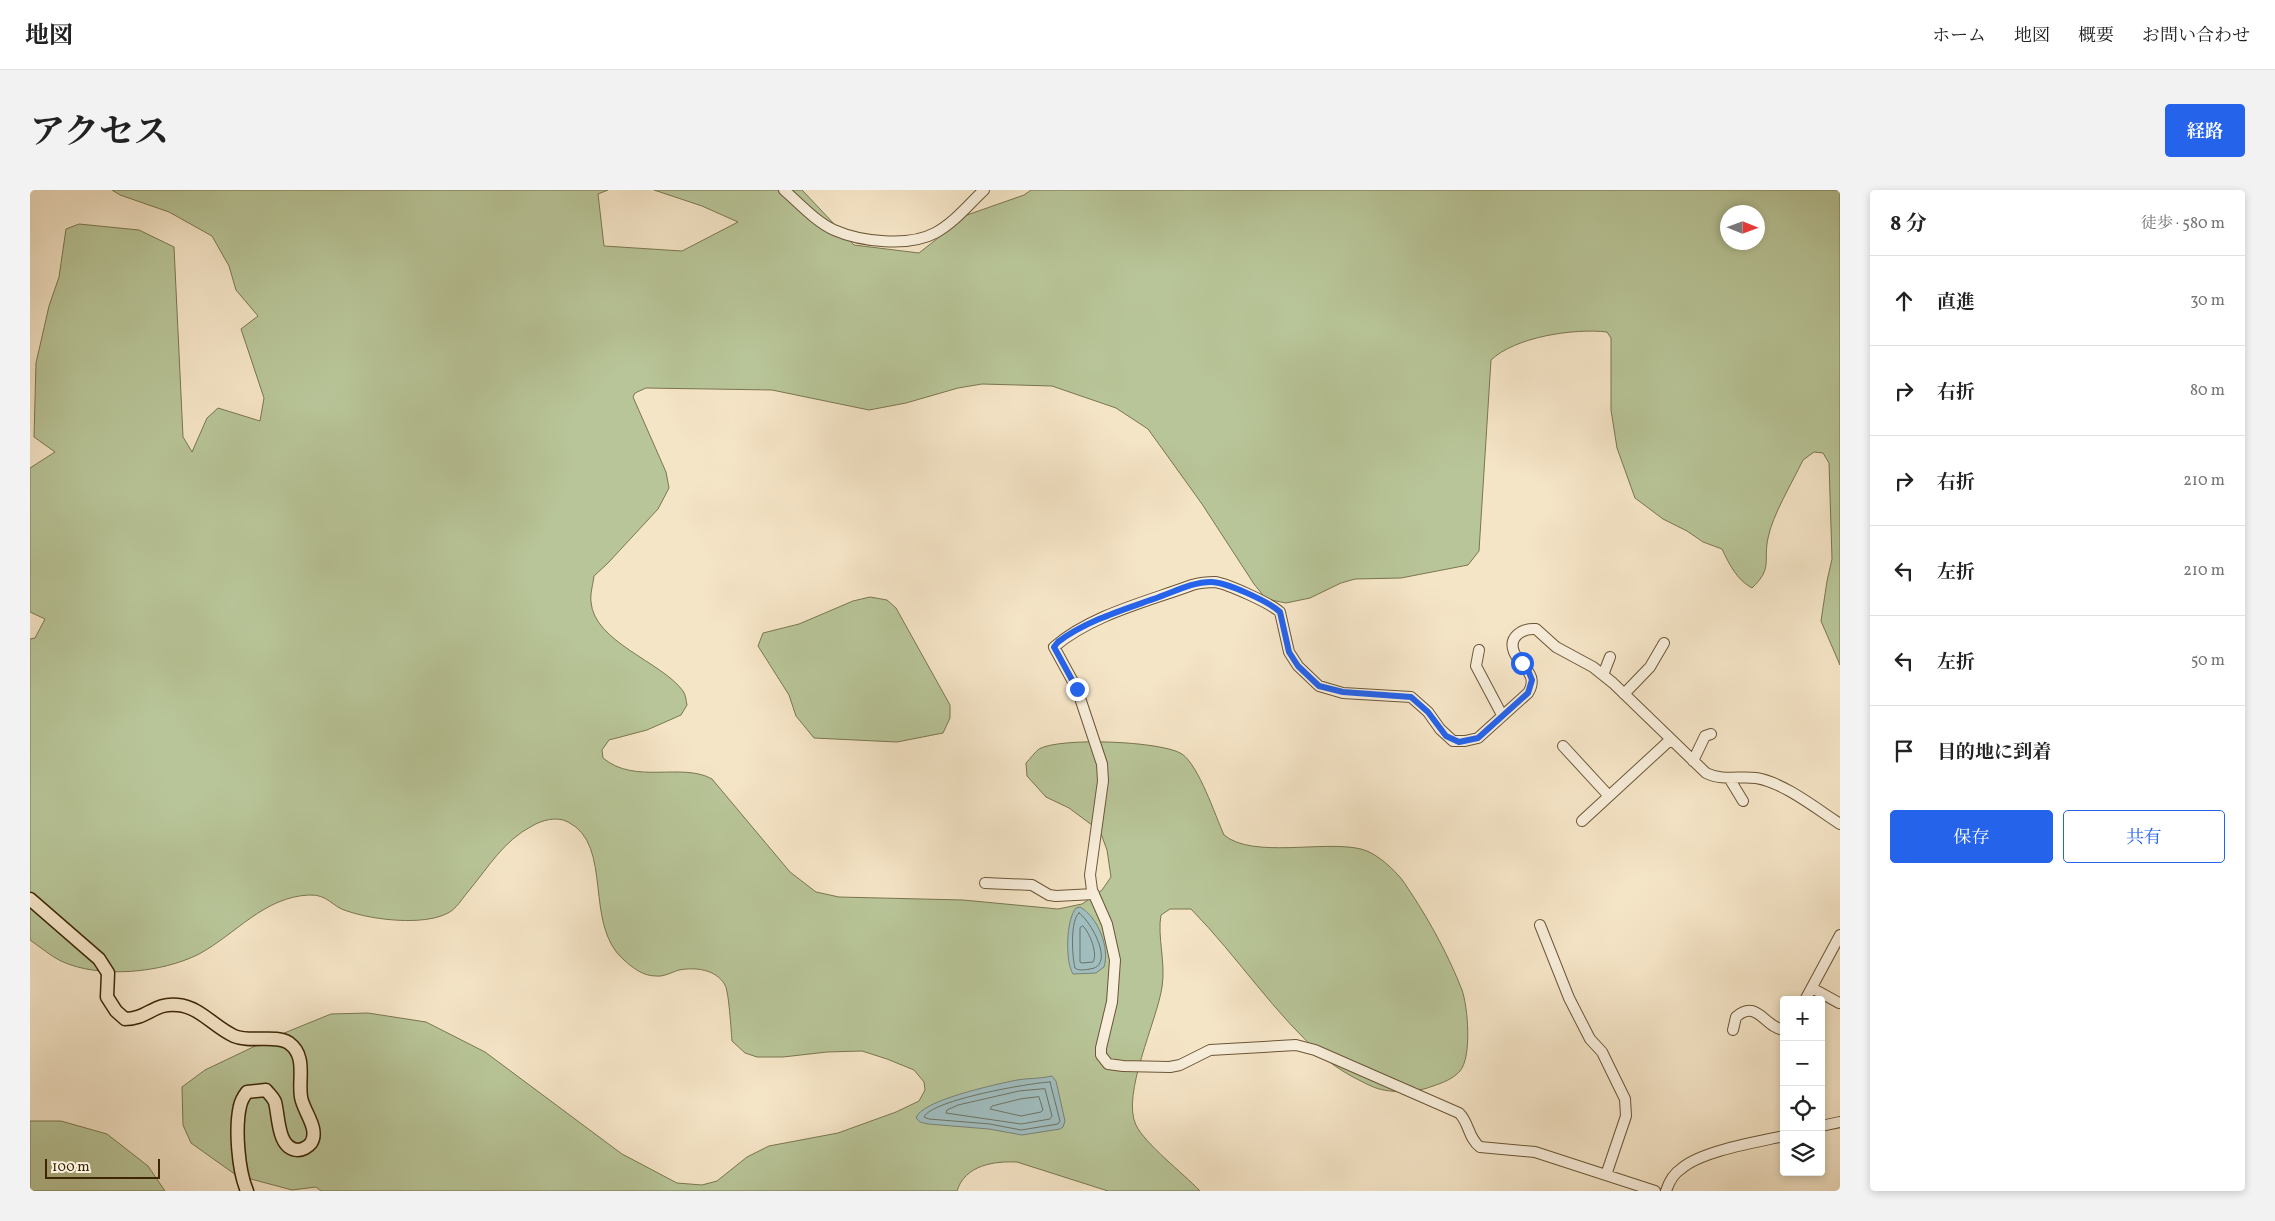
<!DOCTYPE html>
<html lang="ja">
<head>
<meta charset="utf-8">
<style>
	body { margin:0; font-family:Vollkorn,"Noto Serif JP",serif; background:#f2f2f2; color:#222 }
	.controls { position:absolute; right:15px; bottom:15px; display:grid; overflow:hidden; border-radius:5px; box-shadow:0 2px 8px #0003 }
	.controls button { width:45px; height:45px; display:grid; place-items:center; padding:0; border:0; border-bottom:1px solid #e0e0e0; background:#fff; color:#222; font:25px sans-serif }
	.compass { position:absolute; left:1690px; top:15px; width:45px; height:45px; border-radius:50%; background:#fff; box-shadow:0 2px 8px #0003; rotate:91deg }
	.scale { position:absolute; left:15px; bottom:12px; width:115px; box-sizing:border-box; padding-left:5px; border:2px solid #3d2605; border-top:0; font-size:14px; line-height:18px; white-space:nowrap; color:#3d2605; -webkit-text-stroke:4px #f8eedb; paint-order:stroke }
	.stop { position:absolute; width:15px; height:15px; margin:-11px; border:4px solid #2563eb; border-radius:50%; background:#fff }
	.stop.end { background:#2563eb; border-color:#fff; box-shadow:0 1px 5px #0008 }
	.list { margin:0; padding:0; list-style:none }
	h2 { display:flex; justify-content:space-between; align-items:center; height:65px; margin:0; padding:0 20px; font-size:21px }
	h2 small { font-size:16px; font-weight:400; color:#767676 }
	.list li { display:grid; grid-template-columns:32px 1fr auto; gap:15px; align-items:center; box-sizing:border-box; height:90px; padding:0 20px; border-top:1px solid #e0e0e0 }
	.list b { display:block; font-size:19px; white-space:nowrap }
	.list em { font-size:16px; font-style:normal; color:#767676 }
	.actions { display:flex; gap:10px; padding:15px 20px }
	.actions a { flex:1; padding:11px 0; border:1px solid #2563eb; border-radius:5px; text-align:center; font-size:18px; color:#2563eb }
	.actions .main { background:#2563eb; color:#fff }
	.icon { flex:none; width:28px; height:28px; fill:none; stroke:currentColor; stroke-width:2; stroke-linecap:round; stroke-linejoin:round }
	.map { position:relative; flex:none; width:1810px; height:1001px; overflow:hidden; border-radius:5px }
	header { display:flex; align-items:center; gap:30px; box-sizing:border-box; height:70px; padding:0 25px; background:#fff; border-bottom:1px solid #e0e0e0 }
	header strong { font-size:24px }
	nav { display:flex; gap:28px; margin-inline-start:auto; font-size:18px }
	.intro { display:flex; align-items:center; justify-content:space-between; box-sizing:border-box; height:120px; padding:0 30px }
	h1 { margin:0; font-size:35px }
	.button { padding:12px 22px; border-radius:5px; background:#2563eb; color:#fff; font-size:18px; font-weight:700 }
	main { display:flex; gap:30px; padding:0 30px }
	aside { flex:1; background:#fff; border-radius:5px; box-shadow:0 2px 8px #0003 }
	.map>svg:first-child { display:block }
	.green { fill:#b8c598; stroke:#7a764e; fill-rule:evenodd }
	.water { fill:#a0bdbf; stroke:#788175 }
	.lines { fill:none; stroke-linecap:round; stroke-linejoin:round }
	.shore { stroke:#6e7262; stroke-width:1 }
	.minor-casing { stroke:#6b5636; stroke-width:12 }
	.major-casing { stroke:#3d2605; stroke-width:15 }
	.minor { stroke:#f8eedb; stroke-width:10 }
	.major { stroke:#f5e5c7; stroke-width:12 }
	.route { stroke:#2563eb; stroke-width:6 }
</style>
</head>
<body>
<header>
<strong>地図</strong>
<nav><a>ホーム</a><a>地図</a><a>概要</a><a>お問い合わせ</a></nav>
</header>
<div class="intro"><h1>アクセス</h1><a class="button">経路</a></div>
<main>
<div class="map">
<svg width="1810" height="1001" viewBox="0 0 1810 1001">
	<rect width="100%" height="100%" fill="#f5e5c7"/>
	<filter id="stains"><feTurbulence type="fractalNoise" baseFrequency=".004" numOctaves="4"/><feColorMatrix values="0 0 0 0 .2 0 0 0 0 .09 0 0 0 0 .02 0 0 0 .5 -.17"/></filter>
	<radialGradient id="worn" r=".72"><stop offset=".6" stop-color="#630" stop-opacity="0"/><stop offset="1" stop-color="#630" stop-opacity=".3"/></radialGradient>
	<!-- green -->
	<path class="green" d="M82 0H578L568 4 574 56 652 61 708 32 672 16 624 0H772L824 55 889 63 937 25 994 5 1001 0H1810V475L1791 431 1797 391 1802 369 1799 273 1793 263 1784 262 1773 270C1763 291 1742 326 1738 348 1733 372 1743 378 1722 398 1707 390 1699 374 1692 359L1673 352 1657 341 1633 329 1605 308 1587 258 1581 220V148L1577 142C1544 138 1485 147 1461 170L1449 361 1438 375 1371 388 1325 389 1311 393 1280 408 1256 413 1236 409 1224 394 1172 314 1118 239 1086 218 1022 196 952 194 928 198 876 213 839 220 742 200 616 198 605 203 603 207 636 282 639 298 628 319 578 373 564 386C563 394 560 404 561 412 564 452 632 472 653 501 656 505 656 511 657 515L651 525 617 540 579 550 572 560 573 568C605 595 652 572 682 589L760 682 786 702 809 707 933 710 1028 719 1052 714 1072 700 1081 687 1077 660 1070 641 1039 618 1016 607 997 586 996 573C1000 569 1005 562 1009 559 1030 547 1132 551 1152 564 1169 576 1185 625 1194 645 1223 669 1293 650 1331 659 1344 662 1359 675 1368 685 1373 690 1377 697 1381 703 1401 733 1419 767 1432 800 1438 817 1442 867 1430 881 1423 889 1412 893 1403 896 1386 903 1358 904 1341 896 1326 889 1307 879 1295 868 1245 825 1208 767 1161 719H1140L1131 725C1127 746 1136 773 1132 797 1127 831 1091 905 1106 935 1115 954 1153 983 1170 1001H1078L987 972C964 971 935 975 927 1001H291L286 997 262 1000 206 985 161 953 153 935 152 897 175 880 242 848 301 824 338 823 396 832 455 862 592 964 647 993 672 995 687 991 717 967 739 956 808 943 866 922 889 911 895 900 894 892 884 880 857 869 832 861 797 862 753 867H727L715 863 702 851C701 840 699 802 695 795 686 779 665 777 649 780 642 782 634 787 626 786 613 786 603 778 594 770 553 735 584 655 538 632 527 626 512 630 502 636 473 651 458 678 437 703 432 709 426 719 418 723 394 736 343 730 317 721 302 717 298 704 279 705 234 707 206 744 169 764 132 783 69 789 31 771 21 766 10 757 0 750V449L5 448 15 429 0 422V278L25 262 4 247 6 173 19 116 29 87 36 39 49 34 109 40 144 57 153 247 162 262 177 228 188 218 230 231 234 208 211 139 228 126 206 100 199 76 182 46 139 22 90 5ZM1698 22H1728V52H1698Z
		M840 407 857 410 866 418 920 515V528L913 543 867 552 784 548 766 526 759 505 728 456 733 443 769 434 823 411Z
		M0 931H31L77 944 118 976 135 1001H0Z"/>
	<!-- water -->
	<path class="water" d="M1050 717C1068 727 1080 758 1074 777L1066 783 1043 784C1035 772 1036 729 1046 718Z
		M1022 886 1026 891 1035 931 1033 937 1030 939 992 945 959 939 898 934 890 932 886 928C891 910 968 894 987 890 998 888 1010 889 1022 886Z"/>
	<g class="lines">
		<!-- shore -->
		<path class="shore" d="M1049 723C1061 731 1086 776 1060 779 1054 780 1049 781 1045 778 1042 766 1040 730 1049 723Z
			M1053 736C1060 743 1068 764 1063 772L1052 773 1050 772V738Z
			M1020 892 1030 931 1028 934 991 940 960 934 899 929 894 927C902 910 999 893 1020 892Z
			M1015 899 1022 926 1020 929 991 934 916 923 917 920 928 915 989 901Z
			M1009 907 1013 920 1011 922 991 926 960 919 962 916 990 909Z"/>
		<!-- minor casing -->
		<g class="minor-casing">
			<path id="minor" d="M754 0C769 13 786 32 804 40 831 52 879 57 905 43 924 33 939 14 954 0
				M1449 460 1446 476 1472 525
				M1573 485 1580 467
				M1594 504 1620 477 1634 453
				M1533 556 1579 606
				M1663 571 1675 546 1681 544
				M1699 588 1713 611
				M1552 631 1640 550
				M955 693 1002 695 1019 705 1026 706 1064 704
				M1510 735 1539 808 1560 849 1572 862 1595 909 1596 926 1576 985
				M1782 798 1809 813
				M1775 810 1810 745
				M1703 840 1706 827C1727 808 1735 838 1754 840
				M1791 936 1810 932
				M1625 1001 1505 962 1450 957C1438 948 1439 932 1429 923L1285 860 1266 855 1180 860 1150 875 1140 877 1093 876 1078 874 1071 865V858L1082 812 1085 770 1077 734 1062 700 1060 685 1073 591 1072 574 1047 499 1024 457C1061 425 1116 412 1162 395 1169 393 1177 392 1185 392 1198 394 1240 413 1250 422L1259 462 1268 476 1289 496 1313 503 1381 507 1398 522 1410 539 1423 551H1435L1448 548 1498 503C1510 484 1490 477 1484 462 1478 447 1492 438 1506 439L1526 457 1563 477 1583 493 1676 583C1692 591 1709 586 1726 588 1753 592 1787 619 1810 634
				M1636 1001C1639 992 1643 984 1651 979 1671 961 1727 952 1754 946"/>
		</g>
		<!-- major casing -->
		<g class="major-casing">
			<path id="major" d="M0 709 69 769 78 783 77 807 86 821 95 829C118 829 124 812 148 815 170 817 184 837 204 846 220 853 246 844 259 853 277 866 268 889 271 907 273 921 290 939 281 953 278 957 272 960 268 960 247 959 249 926 245 912 243 907 239 904 236 900L217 902C214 906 211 911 210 916 205 938 208 980 217 1001"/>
		</g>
		<!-- minor -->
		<use href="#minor" class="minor"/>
		<!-- major -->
		<use href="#major" class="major"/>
	</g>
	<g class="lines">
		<!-- route -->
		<path class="route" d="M1047 499 1024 457 1028 452C1057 430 1096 419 1129 407 1146 401 1163 392 1181 392 1196 392 1238 411 1250 422L1259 462 1268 476 1289 496 1313 502 1381 507 1398 522 1416 546 1429 552 1448 548 1498 503 1502 490 1498 480 1492 473"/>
	</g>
	<rect width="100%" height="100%" filter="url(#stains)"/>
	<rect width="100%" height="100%" fill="url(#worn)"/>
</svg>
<div class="controls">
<button>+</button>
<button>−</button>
<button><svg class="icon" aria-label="locate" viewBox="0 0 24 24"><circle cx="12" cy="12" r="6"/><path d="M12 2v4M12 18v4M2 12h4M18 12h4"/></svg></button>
<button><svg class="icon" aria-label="layers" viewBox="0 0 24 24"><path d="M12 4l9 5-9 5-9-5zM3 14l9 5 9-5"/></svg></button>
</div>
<svg class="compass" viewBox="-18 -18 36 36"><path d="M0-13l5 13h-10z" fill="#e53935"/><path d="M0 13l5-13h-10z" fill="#767676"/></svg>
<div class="scale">100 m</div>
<div class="stop" style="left:1492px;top:473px"></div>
<div class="stop end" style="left:1047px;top:499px"></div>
</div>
<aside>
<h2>8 分<small>徒歩 · 580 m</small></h2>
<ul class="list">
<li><svg class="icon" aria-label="ahead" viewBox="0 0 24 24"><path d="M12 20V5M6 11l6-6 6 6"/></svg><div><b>直進</b></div><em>30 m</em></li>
<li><svg class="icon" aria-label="right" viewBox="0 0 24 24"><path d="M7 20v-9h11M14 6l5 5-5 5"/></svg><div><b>右折</b></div><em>80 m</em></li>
<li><svg class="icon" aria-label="right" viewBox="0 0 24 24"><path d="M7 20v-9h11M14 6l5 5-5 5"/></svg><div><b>右折</b></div><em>210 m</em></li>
<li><svg class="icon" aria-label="left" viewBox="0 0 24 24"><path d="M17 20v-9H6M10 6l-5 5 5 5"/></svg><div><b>左折</b></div><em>210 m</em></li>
<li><svg class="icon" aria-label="left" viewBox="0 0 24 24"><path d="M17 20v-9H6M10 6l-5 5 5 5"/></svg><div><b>左折</b></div><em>50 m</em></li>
<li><svg class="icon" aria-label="arrive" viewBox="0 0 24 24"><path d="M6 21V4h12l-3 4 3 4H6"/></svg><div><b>目的地に到着</b></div></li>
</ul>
<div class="actions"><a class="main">保存</a><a>共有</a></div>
</aside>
</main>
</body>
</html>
